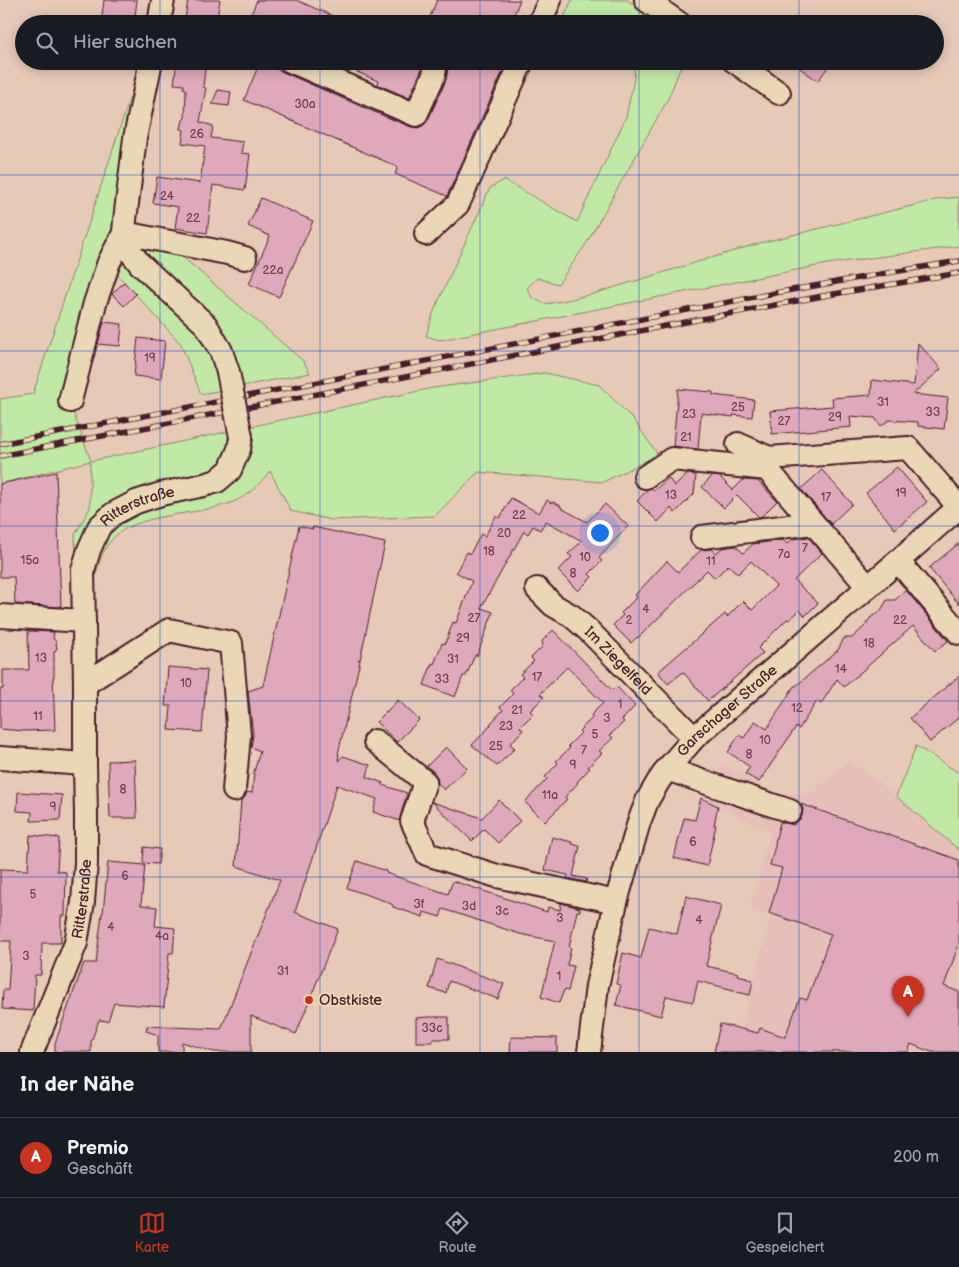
<!DOCTYPE html>
<html lang="de">
<head>
<meta charset="utf-8">
<style>
	body { margin:0; font-family:"Balsamiq Sans",sans-serif; background:#20242c; color:#f1f3f6 }
	.you { position:absolute; left:599px; top:532px; width:18px; height:18px; margin:-12px; border:4px solid #fff; border-radius:50%; background:#1a73e8; box-shadow:0 0 0 8px #1a73e833 }
	.badge { display:grid; place-items:center; width:32px; height:32px; border-radius:50%; background:#c8321e; color:#fff; font-size:16px; font-weight:700 }
	.pin { position:absolute; translate:-50% -41px; filter:drop-shadow(0 1px 2px #0008) }
	.pin::after { content:''; position:absolute; top:26px; width:18px; height:15px; background:inherit; clip-path:polygon(0 0,100% 0,50% 100%) }
	.list { margin:0; padding:0; list-style:none }
	h2 { display:flex; justify-content:space-between; align-items:center; height:65px; margin:0; padding:0 20px; font-size:21px }
	h2 small { font-size:16px; font-weight:400; color:#9ea1a6 }
	.list li { display:grid; grid-template-columns:32px 1fr auto; gap:15px; align-items:center; box-sizing:border-box; height:80px; padding:0 20px; border-top:1px solid #363941 }
	.list b { display:block; font-size:19px; white-space:nowrap }
	.list p { margin:0; font-size:16px; white-space:nowrap; color:#9ea1a6 }
	.list em { font-size:16px; font-style:normal; color:#9ea1a6 }
	.icon { flex:none; width:28px; height:28px; fill:none; stroke:currentColor; stroke-width:2; stroke-linecap:round; stroke-linejoin:round }
	.map { position:relative; flex:none; width:959px; height:1052px; overflow:hidden }
	.search { position:absolute; background:#171b24; box-shadow:0 2px 12px #0003; left:15px; right:15px; top:15px; height:55px; display:flex; align-items:center; gap:12px; box-sizing:border-box; padding:0 18px; border-radius:28px; color:#9ea1a6; font-size:19px }
	.sheet { height:145px; background:#171b24 }
	nav { display:flex; justify-content:space-around; align-items:center; box-sizing:border-box; height:70px; border-top:1px solid #363941; background:#171b24; font-size:14px; color:#9ea1a6 }
	nav a { display:grid; justify-items:center; gap:2px }
	nav .on { color:#c8321e }
	.map>svg:first-child { display:block }
	.built { fill:#e5bfb8 }
	.green { fill:#c0e9a5; stroke:#858468 }
	.building { fill:#e0a8bb; stroke:#4a1f2b }
	.lines { fill:none; stroke-linecap:round; stroke-linejoin:round }
	.minor-casing { stroke:#4a1f2b; stroke-width:26 }
	.minor { stroke:#ead7b5; stroke-width:22 }
	.rail-casing { stroke:#4a1f2b; stroke-width:5.5 }
	.rail { stroke:#ead7b5; stroke-width:4; stroke-dasharray:11; stroke-linecap:butt }
	.minor-bridge-casing { stroke:#4a1f2b; stroke-width:26; stroke-linecap:butt }
	.minor-bridge { stroke:#ead7b5; stroke-width:22 }
	.grid { fill:none; stroke:#1d4ed8; stroke-width:1; stroke-opacity:0.55 }
	.poi-dot { fill:#c8321e; stroke:#ead7b5; stroke-width:2 }
	.labels { text-anchor:middle; dominant-baseline:central; stroke-width:4; stroke-linejoin:round; paint-order:stroke }
	.number-label { font-size:12px; fill:#70414f }
	.street-label { font-size:15px; fill:#4a1f2b; stroke:#ead7b5 }
	.poi-label { font-size:15px; fill:#4a1f2b; stroke:#ead7b5; text-anchor:start }
</style>
</head>
<body>
<div class="map">
<svg width="959" height="1052" viewBox="0 0 959 1052">
	<rect width="100%" height="100%" fill="#e7c9b7"/>
	<filter id="ink" filterUnits="userSpaceOnUse"><feTurbulence type="fractalNoise" baseFrequency=".02" numOctaves="2"/><feDisplacementMap in="SourceGraphic" scale="10" xChannelSelector="R" yChannelSelector="G"/><feConvolveMatrix kernelMatrix="1 2 1 2 8 2 1 2 1" color-interpolation-filters="sRGB"/></filter>
	<g filter="url(#ink)">
		<!-- built -->
		<path class="built" d="M848 760 896 796 959 850V1052H737L770 916 750 910 770 832 708 801 713 785 723 763 776 795 814 792Z"/>
		<!-- green -->
		<path class="green" d="M572 0H627L648 14 656 24H606C599 18 594 17 587 24H561Z
			M635 61H683L668 99 586 244 558 284 537 278 527 288 532 298 545 304 563 301 593 294 760 243 940 199 959 197V246L827 264 440 340 426 336 434 311 490 188 504 180 577 222 626 117 634 79Z
			M135 82 111 236 66 393 91 461 231 431 232 438 220 467 208 474 150 489 77 562 75 535 90 508V461L0 484V399L33 394Z
			M156 234 303 361 310 373 201 394 181 344 117 274 120 268Z
			M545 373 599 385 633 419 658 455 603 482 478 472 435 516 331 520 291 511 270 471C260 484 248 496 233 502 197 517 132 511 109 543 98 558 96 577 92 594 93 585 92 575 93 566 96 547 108 531 122 519L237 477 247 463 249 448 248 427 433 388Z
			M916 746 959 773V850L896 796Z"/>
		<!-- building -->
		<path class="building" d="M104 0H137L134 24H101Z
			M188 0H220L216 24 185 19Z
			M257 0H296L351 24H247Z
			M437 0H520L510 24H427Z
			M177 61H206L203 87 206 88 200 122 213 126 211 138 243 142 241 153 250 154 245 190 213 185 207 233 175 228 178 207 153 203 157 177 200 183 205 146 182 143 184 130 181 129 183 120 185 118 186 89 183 88 184 85 174 84Z
			M332 61H423L421 71 409 98 377 84 378 81Z
			M449 61H499L506 64 447 196 395 174 398 167 244 100 260 62 367 109 411 127 418 128 424 125 428 120 446 80Z
			M790 61H832L818 81Z
			M218 90 231 92 229 106 212 104Z
			M261 198 313 221 279 297 249 284 270 236 248 226Z
			M124 282 136 294 124 306 112 294Z
			M104 322 122 324 120 346 98 344Z
			M138 338 165 341 161 379 134 376Z
			M918 343 941 369 913 394 948 398 944 429 918 426V422L889 420 881 426 875 418 850 416 851 427 772 434 770 411 833 406 832 398 871 395 872 380 914 385Z
			M678 389 713 392V395L754 400 752 417 733 415V417L701 413 698 449 673 446Z
			M897 467 927 502 895 529 866 493Z
			M822 470 852 504 831 524 801 489Z
			M56 472 61 607 15 604 14 577H0V484Z
			M688 474 696 475 694 494 675 513 671 508 658 522 637 501 648 489 652 488 654 491 668 478 675 486Z
			M712 476 720 477 733 490 743 480 758 481 777 501 762 516 759 517 737 495 724 508 702 487Z
			M511 498 539 513 547 500 551 503 553 502 561 506V508L587 522 605 504 628 526 599 558 602 561 589 574 592 577 578 591 558 571 572 557 568 554 582 541 546 521 540 530 533 526 528 534 524 531 481 608 493 612 477 656 475 655 466 676H463L455 697 424 685 432 663 434 664 442 643 445 644 453 622 456 623 472 581 456 572 467 552 470 554 481 534 485 536 496 516 500 518Z
			M299 526 313 529V527L385 543 360 660 358 659 360 661 338 754H339L338 761 343 756 370 765 367 777 383 783 382 785 407 793 400 817V821L373 812 377 799 337 785 295 912 338 929 296 1034 251 1016V1052H214L182 1042V1052H158V1035L146 1031 147 1026 221 1029 280 880 236 866 241 801 245 797 247 792 252 793 254 772 260 751 251 747 253 735 248 691 263 686Z
			M808 537 822 553 794 580 818 603 805 616 800 610 789 620 787 619 758 648 763 653 708 701 683 672 668 684 658 672 725 614 727 617 743 601 752 610 776 586 751 561 738 574 728 565 715 578 707 570 638 638 637 637 631 643 613 625 623 615 621 613 637 597 635 595 667 561 678 572 701 550 712 549 716 553 722 548 736 546 743 553 753 544 783 540 787 544 793 539Z
			M959 543V604L929 568Z
			M906 590 948 641 935 651 913 626 844 687 837 679 821 704 817 701 799 729 796 727 759 782 745 774 750 767 728 752 739 735 744 738 755 721 767 729 794 686H796L838 650 844 638H852L865 626 871 617 880 612 887 600H895Z
			M553 630 612 690 616 686 635 706 622 720 624 722 610 735 613 738 599 751 602 753 588 767 590 768 577 782 578 783 565 797 567 799 545 822 525 802 547 779 545 777 558 763 556 761 570 748 568 746 581 733 579 731 593 717 591 715 603 703 567 667 540 694 544 697 530 711 533 714 520 727 523 730 510 744 515 748 497 766 472 745 491 725 490 724 503 710 500 707 513 694 510 690 523 677 520 674 534 661 531 658 543 646 542 641Z
			M28 631 54 632 53 638 56 642 57 649 54 652V677H53L55 730 24 731 0 729V689H3V670H29Z
			M168 667 207 670 202 732 169 730 171 706H165Z
			M959 676V717L930 742 910 718Z
			M398 700 419 720 397 742 376 722Z
			M446 747 467 768 444 790 438 783 437 778 434 772 427 766Z
			M135 760 137 818H110L108 761Z
			M18 792 62 795 60 820 31 821 32 812 17 811Z
			M701 798 718 806 714 825H716L707 866 674 858 684 818 695 820Z
			M499 800 520 821 498 843 484 829 472 841 432 802 482 818Z
			M801 804 959 860V944L944 986 959 992V1052H931L911 1044 908 1052H714L720 1024 758 1033 760 1028 785 1037 800 998 807 1000 831 934 769 913 782 868 770 865 776 842H775L780 822 794 825V823L799 820 802 816 803 809Z
			M30 835 59 838 57 871 66 872 65 916H61V943H42L41 975H35L33 1011 2 1009 3 990H8L11 941H0V869L28 870Z
			M552 837 572 842V844L580 846 573 876 587 879 586 882 567 878 568 875 545 870Z
			M144 847 160 849 158 864 143 863Z
			M357 861 386 871V873L448 894 453 881 547 912 548 907 560 910 561 903 580 908V911H577L569 947 571 948 567 965 574 966 568 991 564 990 559 1003 541 997 555 941 520 934 443 909 440 917 424 912 423 917 393 907V905L385 901 347 888Z
			M108 862 145 865 141 905 157 907 155 926 175 928 173 953H169L164 1007 114 1003 108 1021 99 1020 91 1042V1052H55V1043L84 963H96L102 913H103Z
			M686 896 721 905 706 966 738 973 737 975 746 977 745 978 753 980 750 995 733 991 734 990 698 981 693 1002 666 996 661 1016 616 1005 621 985 616 984 623 953 641 958 649 927 677 934Z
			M437 959 504 984 498 999 449 981 446 993 429 988Z
			M428 1017H449V1039H433V1042H416V1018Z
			M511 1037 557 1038V1052H510Z"/>
		<g class="lines">
			<!-- minor casing -->
			<g class="minor-casing">
				<g id="minor">
					<path d="M646 0 680 24"/>
					<path d="M159 24 163 0"/>
					<path d="M539 24 550 0"/>
					<path d="M151 61 135 138 125 220 124 233 126 246 129 250 140 264 206 325 221 351 228 372"/>
					<path d="M290 61 416 115 434 75 436 61"/>
					<path d="M734 61 779 93"/>
					<path d="M426 234 458 204 522 61"/>
					<path d="M70 401 95 303 109 262 124 233 227 253 245 258"/>
					<path d="M738 444 769 458 908 448 959 507"/>
					<path d="M645 477 672 459 767 469 868 587"/>
					<path d="M702 537 813 523"/>
					<path d="M898 561 959 633"/>
					<path id="s1" d="M537 589 553 605 572 616 589 631 694 738"/>
					<path d="M0 616 84 621"/>
					<path d="M85 684 169 630 231 643 239 736 234 790"/>
					<path d="M375 741 425 782 412 821 427 854 497 876 616 902"/>
					<path d="M0 758 85 764"/>
					<path d="M667 769 713 785 790 811"/>
					<path id="s2" d="M32 1052 76 943 83 902 86 863V815L85 764V684L83 570 89 550 99 527 113 514 136 502 161 494 204 485 217 481 230 470 239 449 241 437"/>
					<path id="s3" d="M589 1052 597 986 616 902 639 822 647 801 658 782 667 769 694 738 898 561 959 507"/>
				</g>
			</g>
			<!-- minor -->
			<use href="#minor" class="minor"/>
			<!-- rail casing -->
			<g class="rail-casing">
				<path id="rail" d="M0 444 775 293 881 274 959 261
					M0 456 691 321 828 295 959 273"/>
			</g>
			<!-- rail -->
			<use href="#rail" class="rail"/>
			<!-- minor-bridge casing -->
			<g class="minor-bridge-casing">
				<path id="minor-bridge" d="M228 372 241 437"/>
			</g>
			<!-- minor-bridge -->
			<use href="#minor-bridge" class="minor-bridge"/>
		</g>
	</g>
	<!-- grid -->
	<path class="grid" d="M160 0V24M320 0V24M480 0V24M639 0V24M799 0V24M160 61V1052M320 61V1052M480 61V1052M639 61V1052M799 61V1052M0 175H959M0 351H959M0 526H959M0 701H959M0 877H959"/>
	<!-- markers -->
	<circle class="poi-dot" cx="309" cy="1000" r="5"/>
	<g class="labels">
		<!-- number labels -->
		<g class="number-label">
			<text x="305" y="104">30a</text>
			<text x="197" y="134">26</text>
			<text x="167" y="196">24</text>
			<text x="193" y="218">22</text>
			<text x="273" y="270">22a</text>
			<text x="150" y="358">19</text>
			<text x="883" y="402">31</text>
			<text x="738" y="407">25</text>
			<text x="933" y="412">33</text>
			<text x="689" y="414">23</text>
			<text x="835" y="417">29</text>
			<text x="784" y="421">27</text>
			<text x="686" y="437">21</text>
			<text x="901" y="493">19</text>
			<text x="671" y="495">13</text>
			<text x="826" y="497">17</text>
			<text x="519" y="515">22</text>
			<text x="504" y="533">20</text>
			<text x="805" y="548">7</text>
			<text x="489" y="551">18</text>
			<text x="784" y="554">7a</text>
			<text x="585" y="557">10</text>
			<text x="30" y="560">15a</text>
			<text x="711" y="561">11</text>
			<text x="573" y="573">8</text>
			<text x="646" y="609">4</text>
			<text x="474" y="618">27</text>
			<text x="629" y="620">2</text>
			<text x="900" y="620">22</text>
			<text x="463" y="638">29</text>
			<text x="869" y="643">18</text>
			<text x="41" y="658">13</text>
			<text x="453" y="659">31</text>
			<text x="841" y="669">14</text>
			<text x="537" y="677">17</text>
			<text x="442" y="679">33</text>
			<text x="186" y="683">10</text>
			<text x="620" y="704">1</text>
			<text x="797" y="708">12</text>
			<text x="517" y="710">21</text>
			<text x="38" y="716">11</text>
			<text x="607" y="718">3</text>
			<text x="506" y="726">23</text>
			<text x="595" y="734">5</text>
			<text x="765" y="740">10</text>
			<text x="496" y="746">25</text>
			<text x="584" y="750">7</text>
			<text x="749" y="754">8</text>
			<text x="573" y="765">9</text>
			<text x="123" y="789">8</text>
			<text x="550" y="795">11a</text>
			<text x="53" y="807">9</text>
			<text x="693" y="842">6</text>
			<text x="125" y="876">6</text>
			<text x="33" y="894">5</text>
			<text x="419" y="904">3f</text>
			<text x="469" y="906">3d</text>
			<text x="502" y="911">3c</text>
			<text x="560" y="918">3</text>
			<text x="699" y="920">4</text>
			<text x="111" y="927">4</text>
			<text x="162" y="936">4a</text>
			<text x="26" y="956">3</text>
			<text x="283" y="971">31</text>
			<text x="559" y="976">1</text>
			<text x="432" y="1028">33c</text>
		</g>
		<!-- street labels -->
		<g class="street-label">
			<text stroke="none"><textPath href="#s2" startOffset="582">Ritterstraße</textPath></text>
			<text stroke="none"><textPath href="#s1" startOffset="109">Im Ziegelfeld</textPath></text>
			<text stroke="none"><textPath href="#s3" startOffset="380">Garschager Straße</textPath></text>
			<text stroke="none"><textPath href="#s2" startOffset="162">Ritterstraße</textPath></text>
		</g>
		<!-- poi labels -->
		<g class="poi-label">
			<text x="319" y="1000">Obstkiste</text>
		</g>
	</g>
</svg>
<div class="you"></div>
<div class="pin badge" style="left:908px;top:1017px">A</div>
<div class="search"><svg class="icon" aria-label="search" viewBox="0 0 24 24"><circle cx="10" cy="10" r="6"/><path d="M15 15l6 6"/></svg>Hier suchen</div>
</div>
<section class="sheet">
<h2>In der Nähe<small></small></h2>
<ul class="list">
<li><span class="badge">A</span><div><b>Premio</b><p>Geschäft</p></div><em>200 m</em></li>
</ul>
</section>
<nav>
<a class="on"><svg class="icon" aria-label="map" viewBox="0 0 24 24"><path d="M3 6l6-2 6 2 6-2v14l-6 2-6-2-6 2zM9 4v14M15 6v14"/></svg>Karte</a>
<a><svg class="icon" aria-label="directions" viewBox="0 0 24 24"><path d="M12 3l9 9-9 9-9-9zM9 14v-3h6M13 9l2 2-2 2"/></svg>Route</a>
<a><svg class="icon" aria-label="saved" viewBox="0 0 24 24"><path d="M7 4h10v16l-5-4-5 4z"/></svg>Gespeichert</a>
</nav>
</body>
</html>
